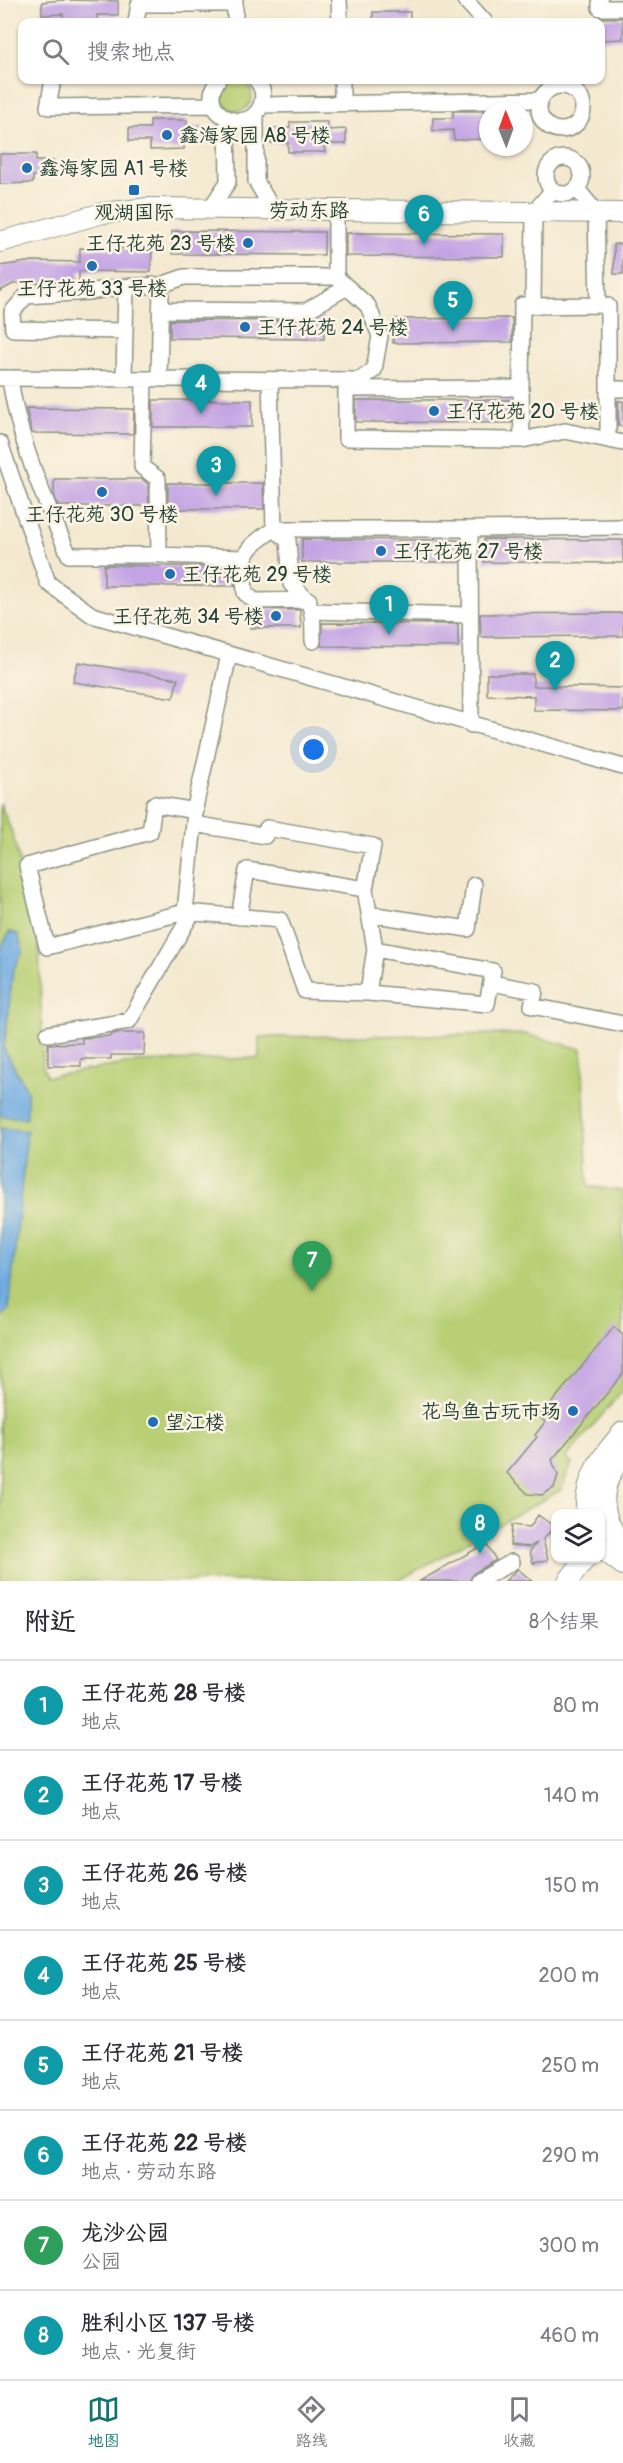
<!DOCTYPE html>
<html lang="zh">
<head>
<meta charset="utf-8">
<style>
	body { margin:0; font-family:Pangolin,"LXGW WenKai TC",sans-serif; background:#f7f7f7; color:#2b2b33 }
	.controls { position:absolute; right:18px; bottom:18px; display:grid; overflow:hidden; border-radius:12px; box-shadow:0 2px 4px #0004 }
	.controls button { width:54px; height:54px; display:grid; place-items:center; padding:0; border:0; border-bottom:2px solid #e1e1e2; background:#fff; color:#2b2b33; font:30px sans-serif }
	.compass { position:absolute; left:479px; top:102px; width:54px; height:54px; border-radius:50%; background:#fff; box-shadow:0 2px 4px #0004; rotate:359deg }
	.you { position:absolute; left:314px; top:750px; width:21px; height:21px; margin:-15px; border:4px solid #fff; border-radius:50%; background:#1a73e8; box-shadow:0 0 0 9px #1a73e833 }
	.badge { display:grid; place-items:center; width:39px; height:39px; border-radius:50%; background:#0f766e; color:#fff; font-size:20px; font-weight:700 }
	.pin { position:absolute; translate:-50% -50px; filter:drop-shadow(0 2px 3px #0008) }
	.pin::after { content:''; position:absolute; top:32px; width:21px; height:18px; background:inherit; clip-path:polygon(0 0,100% 0,50% 100%) }
	.list { margin:0; padding:0; list-style:none }
	h2 { display:flex; justify-content:space-between; align-items:center; height:78px; margin:0; padding:0 24px; font-size:26px }
	h2 small { font-size:20px; font-weight:400; color:#7c7c81 }
	.list li { display:grid; grid-template-columns:39px 1fr auto; gap:18px; align-items:center; box-sizing:border-box; height:90px; padding:0 24px; border-top:2px solid #e1e1e2 }
	.list b { display:block; font-size:22px; white-space:nowrap }
	.list p { margin:0; font-size:20px; white-space:nowrap; color:#7c7c81 }
	.list em { font-size:20px; font-style:normal; color:#7c7c81 }
	.icon { flex:none; width:33px; height:33px; fill:none; stroke:currentColor; stroke-width:2; stroke-linecap:round; stroke-linejoin:round }
	.map { position:relative; flex:none; width:623px; height:1581px; overflow:hidden }
	.search { position:absolute; background:#fff; box-shadow:0 2px 4px #0004; left:18px; right:18px; top:18px; height:66px; display:flex; align-items:center; gap:15px; box-sizing:border-box; padding:0 21px; border-radius:12px; color:#7c7c81; font-size:22px }
	.sheet { height:798px; background:#fff }
	nav { display:flex; justify-content:space-around; align-items:center; box-sizing:border-box; height:84px; border-top:2px solid #e1e1e2; background:#fff; font-size:16px; color:#7c7c81 }
	nav a { display:grid; justify-items:center; gap:3px }
	nav .on { color:#0f766e }
	.map>svg:first-child { display:block }
	.green { fill:#b8cf74; stroke:#6c8654; stroke-width:1.5 }
	.water { fill:#70ace1; stroke:#48748a; stroke-width:1.5 }
	.building { fill:#c3a3e5 }
	.lines { fill:none; stroke-linecap:round; stroke-linejoin:round }
	.minor-casing { stroke:#8a9382; stroke-width:18 }
	.major-casing { stroke:#8a9382; stroke-width:22 }
	.minor { stroke:#fff; stroke-width:15 }
	.major { stroke:#fff; stroke-width:20 }
	.poi-dot { fill:#1f6fb2; stroke:#fcf5e5; stroke-width:2 }
	.labels { text-anchor:middle; dominant-baseline:central; stroke-width:5; stroke-linejoin:round; paint-order:stroke }
	.poi-label { font-size:20px; fill:#1f3d34; stroke:#fcf5e5; text-anchor:start }
	.street-label { font-size:20px; fill:#1f3d34; stroke:#fcf5e5 }
</style>
</head>
<body>
<div class="map">
<svg width="623" height="1581" viewBox="0 0 623 1581">
	<rect width="100%" height="100%" fill="#fcf5e5"/>
	<filter id="ink" filterUnits="userSpaceOnUse"><feTurbulence type="fractalNoise" baseFrequency=".0167" numOctaves="2"/><feDisplacementMap in="SourceGraphic" scale="12" xChannelSelector="R" yChannelSelector="G"/><feConvolveMatrix kernelMatrix="1 2 1 2 8 2 1 2 1" color-interpolation-filters="sRGB"/></filter>
	<filter id="wash" filterUnits="userSpaceOnUse"><feTurbulence type="fractalNoise" baseFrequency=".008" numOctaves="4" result="noise"/><feDisplacementMap in="SourceGraphic" scale="24" xChannelSelector="R" yChannelSelector="G"/><feGaussianBlur stdDeviation="1.35" result="paint"/><feColorMatrix in="noise" values="0 0 0 0 0 0 0 0 0 0 0 0 0 0 0 0 0 1.4 0 .05"/><feComposite in="paint" operator="in"/></filter>
	<g filter="url(#wash)">
		<rect width="100%" height="100%" fill="#f4e9d0"/>
		<!-- green -->
		<path class="green" d="M222 96a15 15 0 1 1 30 0a15 15 0 1 1-30 0Z
			M0 803 13 835 39 944 43 1067 47 1077 137 1062 259 1058V1037L525 1034 582 1049 588 1186 623 1191V1390L566 1458 572 1463 561 1490 398 1581H0Z"/>
		<!-- water -->
		<path class="water" d="M9 932 18 934 23 951 13 971 4 1049 27 1090V1118L0 1116V951Z
			M0 1128 27 1131 9 1310 0 1319Z"/>
		<g id="blocks">
			<!-- building -->
			<path class="building" d="M63 0 118 1V15H97V22H63V14L42 15V2Z
				M373 12H410V22H373Z
				M600 18H623V39L600 40Z
				M453 111H488V139L454 140 453 130 433 131V118H453Z
				M150 120H187V127H205L206 141H184V149L150 150V141H129V128H150Z
				M290 122H327V130L346 129V144H324L325 152H288V143H269V128H290Z
				M0 154H36V161H54V175L33 176V183L0 184Z
				M172 231 324 232V255L172 254Z
				M346 233 504 234V257L346 256Z
				M614 244H623V274H614Z
				M80 248 152 249 151 272 79 271V283H15L0 291V266L33 261 80 262Z
				M316 316H324V339L170 338V320L306 321Z
				M512 318V342L393 343 392 319Z
				M153 400H252V427H153Z
				M356 400H511L512 423 356 422Z
				M618 401H623V426H618Z
				M26 408 134 409 133 434 32 433Z
				M54 479H142L148 484 149 506H58L54 494Z
				M168 483H263L264 509H168Z
				M302 539 460 540V562H302Z
				M484 539 623 540V563L484 562Z
				M104 565 234 567 235 586H104Z
				M250 609 300 610 301 628H251Z
				M623 613V636L481 637 480 614Z
				M322 623 458 624V647L321 646Z
				M78 662 178 679 173 698 73 682Z
				M487 674H533V686L623 688V711L534 710V696L487 695Z
				M118 1033H145L144 1055H111V1059H81V1066H48V1044L82 1043V1038L111 1036 112 1034Z
				M614 1327 623 1335V1374L552 1460 558 1475 554 1488 542 1495 528 1494 507 1473 537 1437 535 1435 545 1422 540 1417Z
				M538 1515 555 1527 543 1539 548 1560 533 1563 530 1551 537 1543 530 1547 510 1545 512 1525 530 1527Z
				M486 1543 496 1560 474 1573 469 1581H420Z
				M518 1569 532 1581H505Z"/>
		</g>
	</g>
	<g filter="url(#ink)">
		<use href="#blocks" fill-opacity="0" stroke="#8a9382" stroke-width="1.5"/>
		<g class="lines">
			<!-- minor casing -->
			<g class="minor-casing">
				<path id="minor" d="M235 0V22
					M339 0 340 22
					M465 0 485 22
					M600 0V8H623
					M136 22 139 4H235
					M53 80 48 107 214 105
					M218 80C193 115 253 139 262 102 264 94 262 86 256 80
					M342 80V103
					M539 108a22 22 0 1 1 44 0a22 22 0 1 1-44 0Z
					M261 105 540 100
					M256 113V181L273 210
					M546 176a18 18 0 1 1 36 0a18 18 0 1 1-36 0Z
					M577 189 596 212 598 305 608 306V389
					M210 209 228 182 227 119
					M336 210V277L368 306 380 336 374 370 346 389V438L522 440
					M336 277H184L161 285 159 379 359 380
					M126 287 125 331 13 329 12 312 26 296 89 292 119 287 161 285
					M533 306 598 305
					M160 310 306 311 347 287
					M0 378 153 379
					M10 378C18 439 44 499 69 555H159
					M124 379 125 331
					M144 379 142 467 158 479 159 555 243 558
					M270 380 274 529 288 540 291 584C316 606 312 609 313 641
					M521 388 522 305 533 306 534 212 552 191
					M346 389 521 388 522 440 565 431 623 443
					M608 439V389H623
					M0 443 48 583 92 615 623 767
					M470 529 623 527
					M309 600 255 601 245 593C243 553 240 552 274 529H470L471 725
					M312 611 470 615
					M229 655 196 803 185 912 280 920 305 991 368 993
					M194 824 265 836 267 828 373 846 365 889
					M185 912 47 947 27 866 150 832 154 804 196 811
					M369 914 468 929 474 885
					M239 917 247 870 365 889 375 949 368 993 487 1004 493 971 375 949
					M491 983 535 991 532 1006 623 1024
					M48 1034 129 1021 192 913
					M479 1581 512 1562"/>
			</g>
			<!-- major casing -->
			<g class="major-casing">
				<path id="major" d="M0 242 103 213 149 208 623 213
					M623 1456C597 1486 599 1515 623 1546
					M586 1514C584 1478 601 1457 623 1432
					M600 1547 623 1565
					M568 1581 586 1558"/>
			</g>
			<!-- minor -->
			<use href="#minor" class="minor"/>
			<!-- major -->
			<use href="#major" class="major"/>
		</g>
	</g>
	<!-- markers -->
	<g class="poi-dot">
		<circle cx="167" cy="135" r="6"/>
		<circle cx="27" cy="168" r="6"/>
		<rect x="128" y="184" width="12" height="12" rx="3"/>
		<circle cx="248" cy="243" r="6"/>
		<circle cx="92" cy="266" r="6"/>
		<circle cx="245" cy="327" r="6"/>
		<circle cx="434" cy="411" r="6"/>
		<circle cx="102" cy="492" r="6"/>
		<circle cx="381" cy="551" r="6"/>
		<circle cx="170" cy="574" r="6"/>
		<circle cx="276" cy="616" r="6"/>
		<circle cx="573" cy="1411" r="6"/>
		<circle cx="153" cy="1422" r="6"/>
	</g>
	<g class="labels">
		<!-- poi labels -->
		<g class="poi-label">
			<text x="179" y="135">鑫海家园 A8 号楼</text>
			<text x="39" y="168">鑫海家园 A1 号楼</text>
			<text x="134" y="212" text-anchor="middle">观湖国际</text>
			<text x="236" y="243" text-anchor="end">王仔花苑 23 号楼</text>
			<text x="92" y="288" text-anchor="middle">王仔花苑 33 号楼</text>
			<text x="257" y="327">王仔花苑 24 号楼</text>
			<text x="446" y="411">王仔花苑 20 号楼</text>
			<text x="102" y="514" text-anchor="middle">王仔花苑 30 号楼</text>
			<text x="393" y="551">王仔花苑 27 号楼</text>
			<text x="182" y="574">王仔花苑 29 号楼</text>
			<text x="264" y="616" text-anchor="end">王仔花苑 34 号楼</text>
			<text x="561" y="1411" text-anchor="end">花鸟鱼古玩市场</text>
			<text x="165" y="1422">望江楼</text>
		</g>
		<!-- street labels -->
		<g class="street-label">
			<text x="309" y="210">劳动东路</text>
		</g>
	</g>
</svg>
<div class="controls">
<button><svg class="icon" aria-label="layers" viewBox="0 0 24 24"><path d="M12 4l9 5-9 5-9-5zM3 14l9 5 9-5"/></svg></button>
</div>
<svg class="compass" viewBox="-18 -18 36 36"><path d="M0-13l5 13h-10z" fill="#e53935"/><path d="M0 13l5-13h-10z" fill="#7c7c81"/></svg>
<div class="you"></div>
<div class="pin badge" style="left:389px;top:635px;background:#0f9aa8">1</div>
<div class="pin badge" style="left:555px;top:691px;background:#0f9aa8">2</div>
<div class="pin badge" style="left:216px;top:496px;background:#0f9aa8">3</div>
<div class="pin badge" style="left:201px;top:414px;background:#0f9aa8">4</div>
<div class="pin badge" style="left:453px;top:331px;background:#0f9aa8">5</div>
<div class="pin badge" style="left:424px;top:245px;background:#0f9aa8">6</div>
<div class="pin badge" style="left:312px;top:1291px;background:#2e9e5b">7</div>
<div class="pin badge" style="left:480px;top:1554px;background:#0f9aa8">8</div>
<div class="search"><svg class="icon" aria-label="search" viewBox="0 0 24 24"><circle cx="10" cy="10" r="6"/><path d="M15 15l6 6"/></svg>搜索地点</div>
</div>
<section class="sheet">
<h2>附近<small>8个结果</small></h2>
<ul class="list">
<li><span class="badge" style="background:#0f9aa8">1</span><div><b>王仔花苑 28 号楼</b><p>地点</p></div><em>80 m</em></li>
<li><span class="badge" style="background:#0f9aa8">2</span><div><b>王仔花苑 17 号楼</b><p>地点</p></div><em>140 m</em></li>
<li><span class="badge" style="background:#0f9aa8">3</span><div><b>王仔花苑 26 号楼</b><p>地点</p></div><em>150 m</em></li>
<li><span class="badge" style="background:#0f9aa8">4</span><div><b>王仔花苑 25 号楼</b><p>地点</p></div><em>200 m</em></li>
<li><span class="badge" style="background:#0f9aa8">5</span><div><b>王仔花苑 21 号楼</b><p>地点</p></div><em>250 m</em></li>
<li><span class="badge" style="background:#0f9aa8">6</span><div><b>王仔花苑 22 号楼</b><p>地点 · 劳动东路</p></div><em>290 m</em></li>
<li><span class="badge" style="background:#2e9e5b">7</span><div><b>龙沙公园</b><p>公园</p></div><em>300 m</em></li>
<li><span class="badge" style="background:#0f9aa8">8</span><div><b>胜利小区 137 号楼</b><p>地点 · 光复街</p></div><em>460 m</em></li>
</ul>
</section>
<nav>
<a class="on"><svg class="icon" aria-label="map" viewBox="0 0 24 24"><path d="M3 6l6-2 6 2 6-2v14l-6 2-6-2-6 2zM9 4v14M15 6v14"/></svg>地图</a>
<a><svg class="icon" aria-label="directions" viewBox="0 0 24 24"><path d="M12 3l9 9-9 9-9-9zM9 14v-3h6M13 9l2 2-2 2"/></svg>路线</a>
<a><svg class="icon" aria-label="saved" viewBox="0 0 24 24"><path d="M7 4h10v16l-5-4-5 4z"/></svg>收藏</a>
</nav>
</body>
</html>
